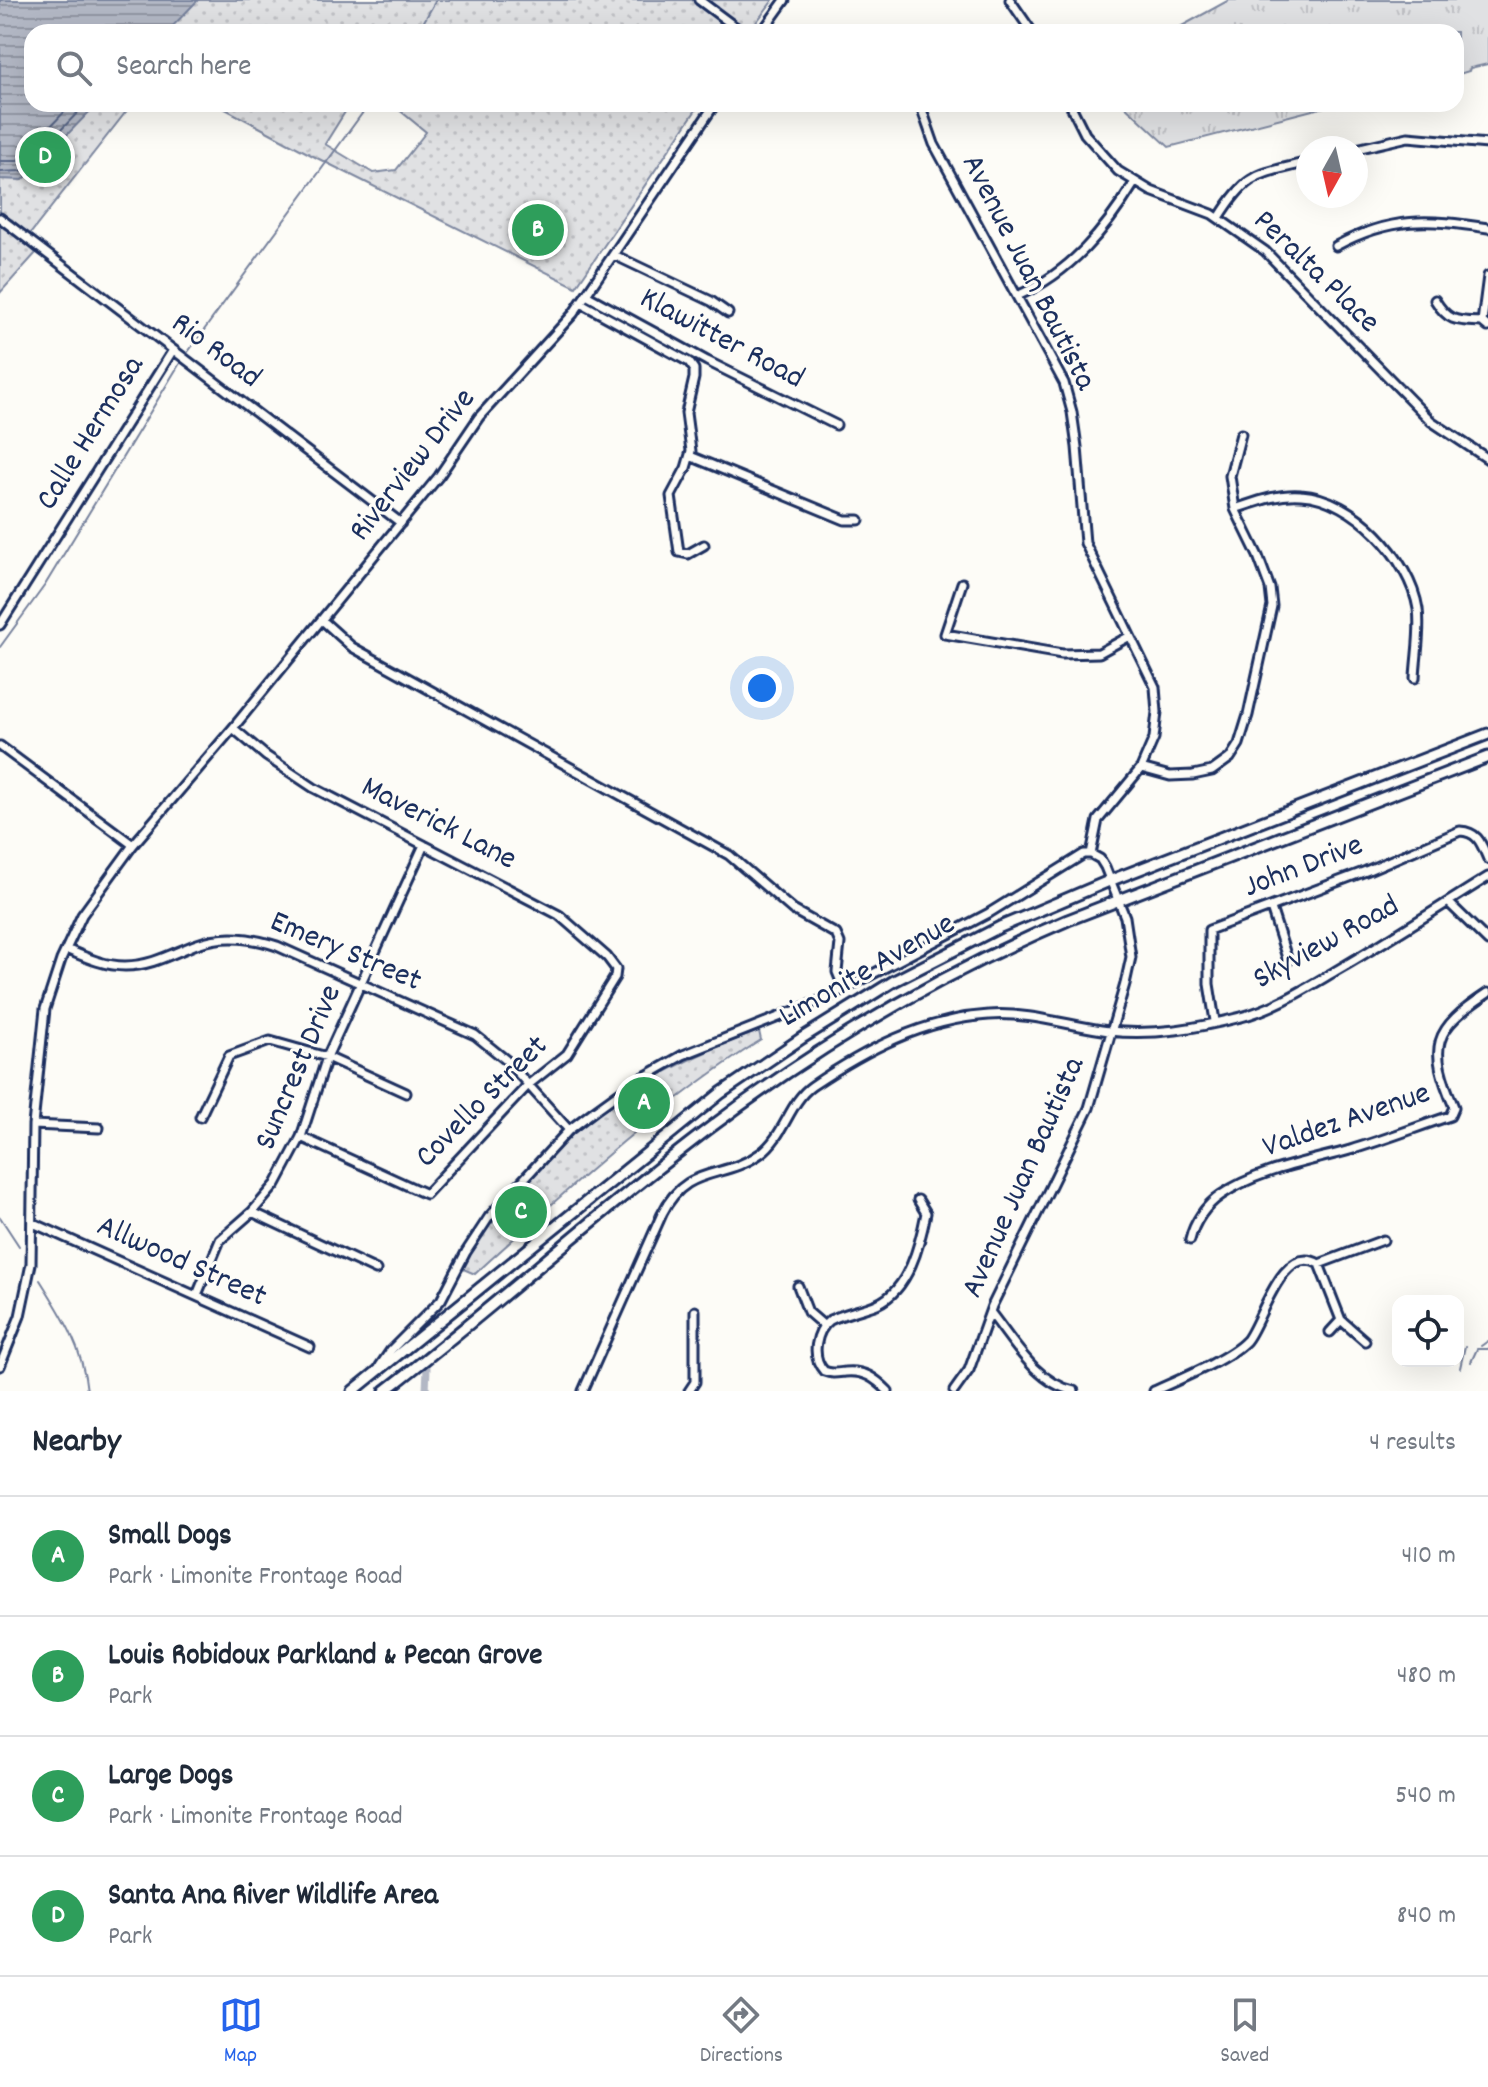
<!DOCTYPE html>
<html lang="en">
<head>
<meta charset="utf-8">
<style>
	body { margin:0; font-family:Dekko,sans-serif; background:#f6f6f7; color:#1f2937 }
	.controls { position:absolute; right:24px; bottom:24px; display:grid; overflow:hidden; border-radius:16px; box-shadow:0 8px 32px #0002 }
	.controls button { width:72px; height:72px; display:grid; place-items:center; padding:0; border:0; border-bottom:2px solid #e0e1e3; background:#fff; color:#1f2937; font:40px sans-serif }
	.compass { position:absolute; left:1296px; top:136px; width:72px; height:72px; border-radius:50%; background:#fff; box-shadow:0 8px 32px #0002; rotate:188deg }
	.you { position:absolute; left:762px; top:688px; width:28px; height:28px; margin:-20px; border:6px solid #fff; border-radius:50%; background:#1a73e8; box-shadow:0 0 0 12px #1a73e833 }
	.badge { display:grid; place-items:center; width:52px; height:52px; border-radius:50%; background:#2563eb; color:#fff; font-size:26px; font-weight:700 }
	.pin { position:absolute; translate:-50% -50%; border:4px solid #fff; box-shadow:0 2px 8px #0006 }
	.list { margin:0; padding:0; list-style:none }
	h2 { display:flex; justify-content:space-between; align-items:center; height:104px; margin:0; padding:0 32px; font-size:34px }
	h2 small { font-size:26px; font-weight:400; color:#747a83 }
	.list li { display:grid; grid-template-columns:52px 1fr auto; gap:24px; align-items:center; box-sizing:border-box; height:120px; padding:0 32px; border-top:2px solid #e0e1e3 }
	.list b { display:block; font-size:30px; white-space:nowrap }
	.list p { margin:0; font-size:26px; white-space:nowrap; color:#747a83 }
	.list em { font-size:26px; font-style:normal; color:#747a83 }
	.icon { flex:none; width:44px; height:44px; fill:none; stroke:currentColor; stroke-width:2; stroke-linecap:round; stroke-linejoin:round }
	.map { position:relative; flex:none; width:1488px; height:1391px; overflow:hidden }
	.search { position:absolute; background:#fff; box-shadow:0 8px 32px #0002; left:24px; right:24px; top:24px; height:88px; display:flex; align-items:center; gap:20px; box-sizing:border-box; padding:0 28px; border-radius:24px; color:#747a83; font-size:30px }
	.sheet { height:584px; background:#fff }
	nav { display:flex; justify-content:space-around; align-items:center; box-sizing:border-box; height:112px; border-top:2px solid #e0e1e3; background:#fff; font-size:22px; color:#747a83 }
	nav a { display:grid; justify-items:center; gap:4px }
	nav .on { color:#2563eb }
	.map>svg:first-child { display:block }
	.grass { fill:url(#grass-tufts); stroke:#7e88a0; stroke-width:2 }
	.park { fill:url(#park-dots); stroke:#7e88a0; stroke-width:2 }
	.water { fill:url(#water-rules); stroke:#76819c; stroke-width:2 }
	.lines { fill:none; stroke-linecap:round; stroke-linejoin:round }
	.shore { stroke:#586687; stroke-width:2 }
	.stream { stroke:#76819c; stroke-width:2 }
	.canal { stroke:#b3b8c5; stroke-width:7 }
	.minor-casing { stroke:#1b2f5e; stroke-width:13 }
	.major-casing { stroke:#1b2f5e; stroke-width:15 }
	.minor { stroke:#fdfcf7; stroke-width:7 }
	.major { stroke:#fdfcf7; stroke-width:9 }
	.labels { text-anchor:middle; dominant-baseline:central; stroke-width:6; stroke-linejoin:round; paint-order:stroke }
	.street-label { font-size:32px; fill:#1b2f5e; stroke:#fdfcf7 }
</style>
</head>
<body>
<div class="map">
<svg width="1488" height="1391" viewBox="0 0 1488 1391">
	<defs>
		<pattern id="grass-tufts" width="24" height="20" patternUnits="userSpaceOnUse" patternTransform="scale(2)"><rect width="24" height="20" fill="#e0e1e3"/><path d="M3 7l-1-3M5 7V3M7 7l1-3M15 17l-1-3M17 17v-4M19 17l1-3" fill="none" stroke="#c0c1c5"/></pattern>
		<pattern id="park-dots" width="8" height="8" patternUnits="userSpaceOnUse" patternTransform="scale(2)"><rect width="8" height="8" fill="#e0e1e3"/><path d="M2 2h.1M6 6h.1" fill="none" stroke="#c0c1c5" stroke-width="1.8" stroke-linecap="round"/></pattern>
		<pattern id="water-rules" width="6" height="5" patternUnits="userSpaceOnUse" patternTransform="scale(2)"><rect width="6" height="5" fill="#b3b8c5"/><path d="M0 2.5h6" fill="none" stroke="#9196a3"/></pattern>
	</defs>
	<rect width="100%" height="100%" fill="#fdfcf7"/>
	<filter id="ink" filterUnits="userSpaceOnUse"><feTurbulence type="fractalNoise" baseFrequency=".0125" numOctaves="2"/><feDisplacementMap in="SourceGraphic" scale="16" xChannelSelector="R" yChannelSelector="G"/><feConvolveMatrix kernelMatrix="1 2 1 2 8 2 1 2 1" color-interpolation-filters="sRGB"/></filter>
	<g filter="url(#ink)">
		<!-- grass -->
		<path class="grass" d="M1229 0H1488V64L1470 68 1469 71 1456 75V32H1171Z
			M1123 104H1336L1169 147Z"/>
		<!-- park -->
		<path class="park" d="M0 0H773L749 32H32V104H132L24 242 36 253 0 293Z
			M216 104H350L325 144 373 173 396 170 426 132 392 104H700L576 287 317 158Z
			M759 1031 761 1040C654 1108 568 1189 475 1274L461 1268C524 1153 637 1073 759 1031Z"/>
		<!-- water -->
		<path class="water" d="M0 0H198L167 32H32V104H97L23 180 0 179Z"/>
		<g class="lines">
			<!-- shore -->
			<path class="shore" d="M0 161H17L72 104
				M0 172 21 171 86 104"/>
			<!-- stream -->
			<path class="stream" d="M418 32 436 0
				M188 352 369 104
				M0 647 45 585 180 363
				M0 1217 19 1246
				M40 1280C63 1316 83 1348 87 1391
				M1481 1346 1488 1341
				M1471 1362 1477 1349H1488
				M1460 1368 1465 1346"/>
			<!-- canal -->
			<path class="canal" d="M426 1391 427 1368"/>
			<!-- minor casing -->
			<g class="minor-casing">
				<path id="minor" d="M699 0 742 32
					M1010 0 1032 32
					M762 32 785 0
					M920 104 934 144 1064 383 1072 412 1077 447 1085 543 1155 687 1157 712 1154 738 1141 768 1098 820 1091 854
					M1070 104 1085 134 1118 171 1151 191 1212 214 1265 251 1431 421 1488 459
					M1356 149 1408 137 1488 144
					M0 218 401 523
					M1219 218C1248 171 1258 175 1308 162
					M1336 246C1392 216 1428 219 1488 228
					M614 255 711 301 728 313
					M1488 276 1482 322 1488 327
					M586 295 707 361 836 425
					M1017 296C1070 273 1105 231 1135 182
					M1435 300C1448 322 1457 321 1482 322
					M581 303 689 362 694 369V378L686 413 691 451 686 468 671 496 679 552 688 554 704 545
					M690 456 845 520H859
					M1235 509C1256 502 1278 493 1301 495 1354 498 1410 559 1418 609 1421 632 1416 655 1415 678
					M962 583 945 634 1062 654 1099 653 1130 636
					M322 620 352 647 729 855 793 910 836 934 840 943 837 972 844 989
					M0 625 173 350
					M233 728 266 756 314 788 559 915 607 957 616 969 615 977 567 1054 528 1085 426 1194 301 1137
					M0 746 133 845
					M1141 768 1170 776 1193 775 1212 771 1230 758 1239 744 1248 715 1272 606 1270 588 1258 556 1235 509 1230 476 1241 434
					M1448 902 1488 941
					M1271 908 1288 961
					M66 949C85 957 104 966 125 966 152 966 173 953 197 944 224 934 250 937 277 946L475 1035 506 1060 569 1130
					M1215 1021 1209 984V930L1366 871 1460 831C1478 832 1481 843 1488 859
					M200 1117 229 1056 270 1041 327 1057 406 1093
					M33 1125 99 1128
					M252 1212 376 1270
					M33 1223 310 1347
					M1190 1240C1194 1222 1206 1205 1221 1195 1258 1170 1307 1162 1350 1150 1384 1140 1417 1127 1450 1116L1454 1107C1428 1046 1432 1030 1488 993
					M1319 1264 1383 1240
					M798 1286 808 1312 823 1325
					M197 1295 220 1240 252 1212 276 1184 301 1137 327 1057 424 845
					M990 1312C1013 1341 1036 1383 1074 1391
					M1341 1320 1365 1341
					M0 1366 20 1316 31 1264 33 1125 45 1009 61 960 82 915 133 845 233 728 439 476 479 417 573 314 715 104
					M380 1366 391 1350 441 1300 466 1252 489 1217 569 1130 594 1111 630 1085 683 1055 829 997 989 913 1084 854H1091
					M583 1391 662 1214C687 1163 723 1181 761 1153 785 1135 789 1102 812 1086 865 1050 924 1019 989 1015 1030 1012 1069 1026 1109 1031 1154 1036 1198 1028 1241 1017 1276 1008 1308 987 1339 969 1389 940 1438 908 1488 877
					M689 1391 695 1382V1311
					M888 1391C875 1378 864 1370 845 1372 836 1373 832 1374 824 1371 811 1357 815 1332 830 1320 845 1313 862 1310 877 1304 909 1290 920 1244 926 1213L918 1200
					M954 1391 969 1370 992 1306 1089 1108 1125 984 1131 957 1125 917 1105 867 1100 859 1091 854
					M1154 1391C1178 1380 1229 1359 1246 1341 1261 1325 1281 1241 1319 1264L1341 1320 1330 1332"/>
			</g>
			<!-- major casing -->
			<g class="major-casing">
				<path id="major" d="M353 1391 721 1093 802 1038 894 981 1000 927 1109 881 1488 734
					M385 1391C496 1306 599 1211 711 1127 821 1044 941 974 1068 920L1488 757"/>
			</g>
			<!-- minor -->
			<use href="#minor" class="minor"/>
			<!-- major -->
			<use href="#major" class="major"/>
		</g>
	</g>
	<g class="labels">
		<!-- street labels -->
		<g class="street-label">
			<text transform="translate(1027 273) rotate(63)">Avenue Juan Bautista</text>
			<text transform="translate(1315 273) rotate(44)">Peralta Place</text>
			<text transform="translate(721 340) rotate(28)">Klawitter Road</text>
			<text transform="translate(215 352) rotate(37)">Rio Road</text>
			<text transform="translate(92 434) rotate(-58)">Calle Hermosa</text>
			<text transform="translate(414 466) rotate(-52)">Riverview Drive</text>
			<text transform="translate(438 825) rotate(27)">Maverick Lane</text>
			<text transform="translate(1304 868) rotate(-21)">John Drive</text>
			<text transform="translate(1327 944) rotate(-29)">Skyview Road</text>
			<text transform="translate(345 953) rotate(23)">Emery Street</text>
			<text transform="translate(868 972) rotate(-30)">Limonite Avenue</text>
			<text transform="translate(300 1068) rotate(-67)">Suncrest Drive</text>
			<text transform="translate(483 1103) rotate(-45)">Covello Street</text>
			<text transform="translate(1347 1122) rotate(-19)">Valdez Avenue</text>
			<text transform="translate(1025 1178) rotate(-66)">Avenue Juan Bautista</text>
			<text transform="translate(181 1263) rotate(24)">Allwood Street</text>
		</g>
	</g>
</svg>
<div class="controls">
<button><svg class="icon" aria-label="locate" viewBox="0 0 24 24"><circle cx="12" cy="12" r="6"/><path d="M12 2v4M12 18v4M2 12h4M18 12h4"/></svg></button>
</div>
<svg class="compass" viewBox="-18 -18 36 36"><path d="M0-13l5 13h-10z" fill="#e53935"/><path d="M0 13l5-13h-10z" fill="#747a83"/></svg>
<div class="you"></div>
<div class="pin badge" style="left:644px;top:1103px;background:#2e9e5b">A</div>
<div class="pin badge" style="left:538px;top:230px;background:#2e9e5b">B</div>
<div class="pin badge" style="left:521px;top:1212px;background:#2e9e5b">C</div>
<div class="pin badge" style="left:45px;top:157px;background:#2e9e5b">D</div>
<div class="search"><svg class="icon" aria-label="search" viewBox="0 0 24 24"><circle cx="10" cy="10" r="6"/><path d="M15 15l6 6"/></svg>Search here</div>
</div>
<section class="sheet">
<h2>Nearby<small>4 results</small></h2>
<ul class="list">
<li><span class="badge" style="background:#2e9e5b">A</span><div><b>Small Dogs</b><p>Park · Limonite Frontage Road</p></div><em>410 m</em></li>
<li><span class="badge" style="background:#2e9e5b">B</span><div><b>Louis Robidoux Parkland &amp; Pecan Grove</b><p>Park</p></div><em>480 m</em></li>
<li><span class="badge" style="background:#2e9e5b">C</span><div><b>Large Dogs</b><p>Park · Limonite Frontage Road</p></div><em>540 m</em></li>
<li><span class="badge" style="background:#2e9e5b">D</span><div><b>Santa Ana River Wildlife Area</b><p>Park</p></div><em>840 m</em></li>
</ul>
</section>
<nav>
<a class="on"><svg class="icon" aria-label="map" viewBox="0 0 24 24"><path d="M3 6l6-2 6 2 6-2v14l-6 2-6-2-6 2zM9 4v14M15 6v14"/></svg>Map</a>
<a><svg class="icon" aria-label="directions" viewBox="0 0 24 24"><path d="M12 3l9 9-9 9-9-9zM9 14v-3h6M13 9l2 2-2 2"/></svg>Directions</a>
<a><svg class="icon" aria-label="saved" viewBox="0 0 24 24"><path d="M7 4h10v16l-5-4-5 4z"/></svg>Saved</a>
</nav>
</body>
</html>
